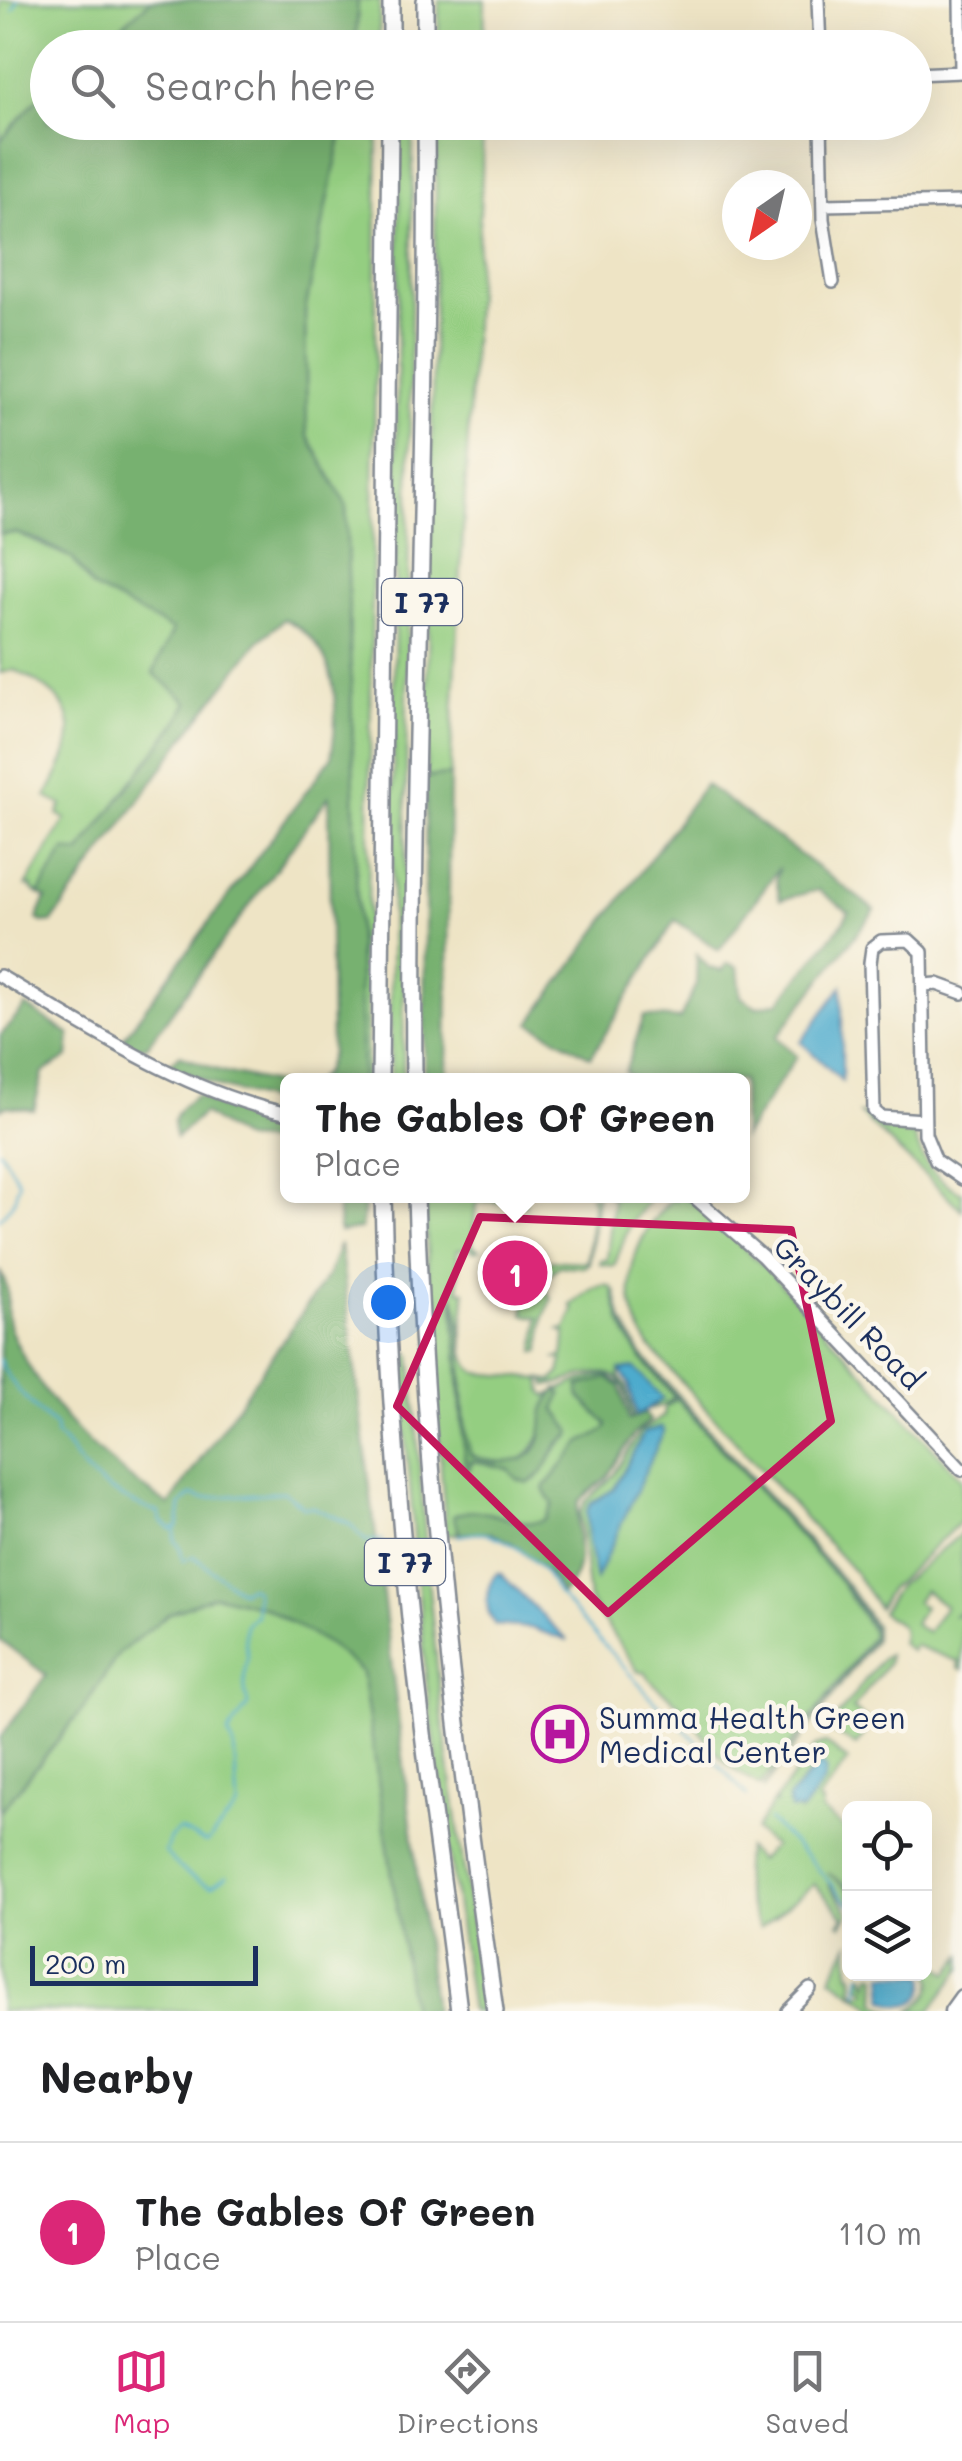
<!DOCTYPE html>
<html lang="en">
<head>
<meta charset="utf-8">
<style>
	body { margin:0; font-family:Mali,sans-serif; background:#f6f6f6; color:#202124 }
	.controls { position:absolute; right:30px; bottom:30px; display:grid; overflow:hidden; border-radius:15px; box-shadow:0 10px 40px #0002 }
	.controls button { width:90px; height:90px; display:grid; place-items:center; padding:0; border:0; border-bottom:2px solid #e0e0e0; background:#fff; color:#202124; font:50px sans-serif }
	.compass { position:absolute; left:722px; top:170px; width:90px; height:90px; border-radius:50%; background:#fff; box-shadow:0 10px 40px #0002; rotate:214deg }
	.scale { position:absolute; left:30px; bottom:25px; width:228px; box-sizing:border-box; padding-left:10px; border:5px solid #1b2f5e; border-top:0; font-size:28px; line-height:35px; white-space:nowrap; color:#1b2f5e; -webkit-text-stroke:8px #fbf7ec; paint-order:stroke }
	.you { position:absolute; left:388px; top:1302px; width:35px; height:35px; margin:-25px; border:8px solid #fff; border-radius:50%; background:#1a73e8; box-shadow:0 0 0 15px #1a73e833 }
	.badge { display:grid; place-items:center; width:65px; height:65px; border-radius:50%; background:#db2777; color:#fff; font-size:32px; font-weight:700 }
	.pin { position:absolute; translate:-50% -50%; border:5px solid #fff; box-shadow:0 2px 10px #0006 }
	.popup { position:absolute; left:280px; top:1073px; width:470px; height:130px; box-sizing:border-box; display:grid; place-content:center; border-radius:15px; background:#fff; filter:drop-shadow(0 2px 8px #0005); font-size:32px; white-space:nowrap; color:#757577 }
	.popup b { font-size:38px; color:#202124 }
	.popup::after { content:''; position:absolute; left:50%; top:100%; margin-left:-20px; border:20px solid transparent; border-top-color:#fff }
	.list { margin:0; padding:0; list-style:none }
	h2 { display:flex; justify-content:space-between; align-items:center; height:130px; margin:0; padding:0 40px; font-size:42px }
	h2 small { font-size:32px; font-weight:400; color:#757577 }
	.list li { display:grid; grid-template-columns:65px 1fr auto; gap:30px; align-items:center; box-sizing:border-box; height:180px; padding:0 40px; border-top:2px solid #e0e0e0 }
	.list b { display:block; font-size:38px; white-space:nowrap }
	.list p { margin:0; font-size:32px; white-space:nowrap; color:#757577 }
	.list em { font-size:32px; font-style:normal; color:#757577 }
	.icon { flex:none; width:55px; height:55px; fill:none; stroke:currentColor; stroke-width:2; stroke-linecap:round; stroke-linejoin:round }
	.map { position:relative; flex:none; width:962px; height:2011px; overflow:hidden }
	.search { position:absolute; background:#fff; box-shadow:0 10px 40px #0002; left:30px; right:30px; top:30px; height:110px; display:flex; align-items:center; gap:25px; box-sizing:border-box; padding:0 35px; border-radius:55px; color:#757577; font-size:38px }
	.sheet { height:310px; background:#fff }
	nav { display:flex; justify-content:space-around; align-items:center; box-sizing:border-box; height:140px; border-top:2px solid #e0e0e0; background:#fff; font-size:28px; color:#757577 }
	nav a { display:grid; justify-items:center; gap:5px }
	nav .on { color:#db2777 }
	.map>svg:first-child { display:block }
	.green { fill:#94ce81; stroke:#587e70; stroke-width:2.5; fill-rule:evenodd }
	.forest { fill:#77b16f; stroke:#497066; stroke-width:2.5 }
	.water { fill:#4eabcd; stroke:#346d96; stroke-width:2.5 }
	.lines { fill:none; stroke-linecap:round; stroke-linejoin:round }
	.stream { stroke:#4eabcd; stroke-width:2.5 }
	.minor-casing { stroke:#848a92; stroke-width:16 }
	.major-casing { stroke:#848a92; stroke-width:19 }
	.highway-casing { stroke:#848a92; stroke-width:20 }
	.minor { stroke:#fff; stroke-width:11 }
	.major { stroke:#fff; stroke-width:14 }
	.highway { stroke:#fff; stroke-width:15 }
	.marked { fill:none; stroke:#c2185b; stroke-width:8; stroke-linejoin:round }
	.labels { text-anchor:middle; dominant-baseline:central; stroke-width:9; stroke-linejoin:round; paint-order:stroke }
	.shield { fill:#fbf7ec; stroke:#5e6b89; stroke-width:2.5 }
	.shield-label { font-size:28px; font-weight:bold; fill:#1b2f5e }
	.street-label { font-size:30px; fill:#1b2f5e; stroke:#fbf7ec }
	.poi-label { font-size:30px; fill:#1b2f5e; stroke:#fbf7ec; text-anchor:start }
</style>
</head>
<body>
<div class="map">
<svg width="962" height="2011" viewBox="0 0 962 2011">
	<rect width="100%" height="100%" fill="#fbf7ec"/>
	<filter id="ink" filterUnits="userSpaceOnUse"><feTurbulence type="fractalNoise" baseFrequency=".01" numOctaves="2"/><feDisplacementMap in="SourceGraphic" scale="20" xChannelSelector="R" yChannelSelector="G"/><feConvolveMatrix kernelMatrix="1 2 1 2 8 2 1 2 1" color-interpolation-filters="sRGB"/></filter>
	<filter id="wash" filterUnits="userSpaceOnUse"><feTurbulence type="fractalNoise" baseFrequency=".0048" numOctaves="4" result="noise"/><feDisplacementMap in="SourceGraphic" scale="40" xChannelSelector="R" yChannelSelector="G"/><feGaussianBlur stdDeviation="2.25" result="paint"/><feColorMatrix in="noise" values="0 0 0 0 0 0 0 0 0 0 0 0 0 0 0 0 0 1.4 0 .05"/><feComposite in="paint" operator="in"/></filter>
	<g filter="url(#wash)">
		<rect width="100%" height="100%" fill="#eee4c5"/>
		<!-- green -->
		<path class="green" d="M0 0H189L150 47 48 48V122L0 232Z
			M358 0H380L379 47 356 48Z
			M439 0H485L484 47H438Z
			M344 123H378L366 1080H362L346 505 307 434 305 311Z
			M413 123 403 1080H390L400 123Z
			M437 123H483L482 174 450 775 426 777Z
			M16 533 72 558 92 587 173 630 188 702 180 718 79 853 65 850 39 894 31 889 32 886H26L66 819 58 814 62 805 46 797C80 736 86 703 14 670L0 673V534Z
			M860 1114H869L874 1122 884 1126 885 1130 903 1131 904 1135H912L913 1125 920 1133 914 1135C922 1163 936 1180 962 1193V1210Z
			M425 1196H525V1205L488 1201 476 1203 472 1244 479 1250 472 1251 471 1247 457 1250 459 1290 465 1291C465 1315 454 1361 478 1373L541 1379 543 1393 547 1396C567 1385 584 1378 607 1375L619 1384 579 1396 607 1424 606 1429 581 1443 546 1485 554 1504 545 1519 534 1524 489 1514 457 1532 460 1534H446L430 1323ZM453 1295 457 1307 463 1437 471 1455C535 1483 539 1436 557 1390L560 1398 555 1409 571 1430 570 1437C549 1447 550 1474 528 1483L517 1479 509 1469 475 1461 465 1468Z
			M590 1196H597L589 1263 584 1267 559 1266 545 1278 536 1277V1260L587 1262 593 1203Z
			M607 1196H652L630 1224 614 1266 600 1264 601 1260H607L613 1199Z
			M678 1196 690 1200 764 1266 962 1479V1520L889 1590 878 1608 855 1573 650 1347C615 1294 630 1240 673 1198L675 1201Z
			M544 1285 552 1299 544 1316 540 1352H535L539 1317 524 1315 525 1299H540Z
			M605 1285 612 1287C621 1339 640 1359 674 1397L664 1405 645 1410 663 1399 620 1370 619 1377 626 1385 634 1415 632 1418C628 1409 628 1396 623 1386 611 1359 567 1383 547 1386L544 1379 551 1382 560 1373 563 1360 557 1358 563 1356 566 1333 560 1330 566 1329 574 1310 571 1305 594 1288Z
			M615 1290 621 1317 639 1351 849 1587 875 1626V1639L763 1789 873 1639 874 1629 842 1581 640 1356 620 1320Z
			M405 1352 411 1355 429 1589 443 1723 484 2011H471L426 1679 399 1354Z
			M676 1399 841 1583 872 1631 871 1638 760 1786C723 1765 712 1750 689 1715 679 1699 655 1691 645 1672L638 1671 589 1600 580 1514 585 1502 613 1476 640 1432 664 1416 665 1407Z
			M962 1533V1610L953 1616 962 1613V1670L958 1668 959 1662 914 1645 911 1651 901 1643C908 1623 894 1622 881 1612L899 1585ZM924 1590 945 1606 927 1633 914 1624 924 1607 916 1602Z
			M214 1595 264 1607 330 1645 362 1672 412 2011H0V1812L83 1709 119 1653 168 1614Z
			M888 1654V1662L853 1709 872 1724 856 1745 831 1731V1725L882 1658Z
			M826 1743 848 1761 818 1800 823 1805 821 1810 849 1832V1888L828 1873 849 1890V1905L828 1884 849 1913 841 1925 839 1923 844 1917 814 1884 760 1928C745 1903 739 1877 747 1848L758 1861 773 1846 755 1830 774 1801 777 1805 775 1800 816 1746ZM815 1767 824 1781 800 1812 792 1794Z
			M849 1944 850 1974H853L854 1992 861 1994 867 1991 860 1986 862 1974H865L868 1984 871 1974H877L876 2002 892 2011H874L871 2005 831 1978Z
			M925 1955 949 1973 962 1956V1968L930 2011H909C920 2006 935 1992 932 1978 930 1968 924 1966 925 1955Z"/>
		<!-- forest -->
		<path class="forest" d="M151 0H358L356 47H97Z
			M47 93 48 122 344 123 305 311 307 434 346 505 362 1080H316L325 1072 331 1053 329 796 147 1046 132 1048 124 1042V1037L331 758C340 704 339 645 284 619L257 643 184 738 52 922 43 923 37 919 46 898 39 894 65 850 79 853 180 718 188 702 153 673 173 630 92 587 72 558 40 541 16 533 0 534V141L37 99Z
			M450 775 447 1080H424L426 777Z
			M705 784 875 910 777 1037 797 1056 743 1137 742 1080H637L625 1072 644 1016 680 1019 696 984 697 954 709 968 722 971 727 963 738 967 741 997 757 1007 779 1002 842 924 849 912 818 890 780 900 776 880 779 868 719 950 675 920 591 1057 530 1023Z
			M26 1006 70 1035 68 1057 43 1073 34 1110 6 1106 0 1110V1036Z
			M179 1055 221 1071 287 1086V1105L220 1087 173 1068 170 1064Z
			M197 1095 227 1109 287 1120V1143L244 1140 203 1113 176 1138C168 1115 179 1108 197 1095Z
			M337 1196H365L361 1229 339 1232Z
			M340 1244 434 2011H412L362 1672 330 1645 264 1607 214 1595 168 1614 119 1653 83 1709 0 1812V1738L46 1675 0 1640V1272C15 1295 2 1309 11 1331 44 1407 101 1461 169 1505L328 1275Z
			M454 1294C469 1346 456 1404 471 1455 492 1464 531 1468 540 1440 546 1417 537 1410 557 1390L562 1394 555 1409 572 1433 558 1444 542 1473 528 1483 517 1479 508 1469 475 1461 470 1462V1469L465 1468Z
			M607 1378 620 1386 629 1420 645 1413 650 1421 634 1434 607 1477 579 1501C572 1533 592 1570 561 1594L550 1575 512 1543 491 1533 460 1534 453 1516C484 1499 518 1533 545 1519L553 1504 544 1489 546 1485 581 1443 606 1429 607 1424 579 1396V1386Z"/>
		<!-- water -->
		<path class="water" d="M842 986V1081L801 1042Z
			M635 1368 663 1399 637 1415 629 1383 620 1370Z
			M662 1427 664 1431 596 1579 588 1541 587 1511 591 1503 614 1489 644 1433Z
			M497 1573 501 1574 568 1641 531 1628 495 1625C484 1610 484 1587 497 1573Z
			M820 1764 826 1769 824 1781 803 1810H791L788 1798Z
			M884 1974H922L926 1979C925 2005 904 2011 884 1998Z"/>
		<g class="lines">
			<!-- stream -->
			<path class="stream" d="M13 10 18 0
				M0 1150 19 1182 14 1201 0 1219
				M0 1360C6 1381 38 1412 55 1426L56 1435C70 1445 75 1461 87 1472 106 1490 134 1505 159 1513L161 1521 171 1529 178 1527 181 1505 191 1495 203 1498 284 1492 304 1507H313L350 1524 366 1541 383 1540
				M175 1529V1541L180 1547 183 1561 193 1556 237 1589 242 1591 250 1586 256 1592V1615L246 1624C244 1634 245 1646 248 1655 243 1672 243 1688 248 1705L228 1734 234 1746 238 1806 207 1843 179 1830 170 1838 165 1852C178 1867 192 1881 212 1886L227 1876
				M458 1536C468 1535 479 1531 490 1535 515 1542 546 1567 555 1590L653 1700 700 1744 747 1796
				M769 1820 811 1861 850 1906
				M858 1993 861 1974"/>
		</g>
	</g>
	<g filter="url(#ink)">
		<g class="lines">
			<!-- minor casing -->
			<g class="minor-casing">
				<path id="minor" d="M818 0 820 48
					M960 0 961 72
					M914 74 962 72
					M821 122 823 219 833 282
					M823 205 962 202
					M0 976C92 1030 182 1091 288 1114
					M924 985 937 984 962 993
					M924 1120 881 1117 874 1111 870 963 872 948 881 941 909 940 922 952 925 1134 936 1161 962 1179
					M693 1196 762 1256 962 1470
					M788 2011 810 1989"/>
			</g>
			<!-- major casing -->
			<g class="major-casing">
				<path id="major" d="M952 2011 962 1997"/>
			</g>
			<!-- highway casing -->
			<g class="highway-casing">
				<path id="highway" d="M391 48V0
					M425 48V0
					M380 1080 390 122
					M414 1080C411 761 429 442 426 122
					M383 1196C387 1375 401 1554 423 1733 434 1825 448 1918 459 2011
					M416 1196C424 1470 456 1740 495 2011"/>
			</g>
			<!-- minor -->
			<use href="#minor" class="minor"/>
			<!-- major -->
			<use href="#major" class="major"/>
			<!-- highway -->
			<use href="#highway" class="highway"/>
		</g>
	</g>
	<!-- marked area -->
	<path class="marked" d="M480 1217 791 1230 831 1421 608 1613 397 1406Z"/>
	<!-- icons -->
	<defs>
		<g id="hospital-ring" transform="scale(2.875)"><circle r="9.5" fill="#fbf7ec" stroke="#b5179e" stroke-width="1.5"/><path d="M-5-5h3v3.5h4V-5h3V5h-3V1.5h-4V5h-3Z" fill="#b5179e"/></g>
	</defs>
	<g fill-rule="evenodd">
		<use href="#hospital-ring" x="560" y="1734"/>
	</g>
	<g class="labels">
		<!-- shield labels -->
		<g class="shield">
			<rect x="382" y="579" width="80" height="46" rx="8"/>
			<rect x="365" y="1539" width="80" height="46" rx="8"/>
		</g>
		<g class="shield-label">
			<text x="422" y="602">I 77</text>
			<text x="405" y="1562">I 77</text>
		</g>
		<!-- street labels -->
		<g class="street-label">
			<text transform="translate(849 1312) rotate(46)">Graybill Road</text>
		</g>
		<!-- poi labels -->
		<g class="poi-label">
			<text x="599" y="1717">Summa Health Green<tspan x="599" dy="34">Medical Center</tspan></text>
		</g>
	</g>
</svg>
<div class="controls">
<button><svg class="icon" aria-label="locate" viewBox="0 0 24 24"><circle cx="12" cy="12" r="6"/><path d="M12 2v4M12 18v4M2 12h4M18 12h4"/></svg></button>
<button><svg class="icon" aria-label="layers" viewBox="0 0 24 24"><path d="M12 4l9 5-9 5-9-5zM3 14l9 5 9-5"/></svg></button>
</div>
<svg class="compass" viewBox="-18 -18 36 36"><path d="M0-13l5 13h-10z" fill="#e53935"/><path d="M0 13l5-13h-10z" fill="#757577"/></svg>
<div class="scale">200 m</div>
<div class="you"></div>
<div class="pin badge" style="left:515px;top:1273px">1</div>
<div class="popup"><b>The Gables Of Green</b>Place</div>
<div class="search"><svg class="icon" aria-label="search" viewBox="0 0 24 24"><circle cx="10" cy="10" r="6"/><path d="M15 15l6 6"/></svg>Search here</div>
</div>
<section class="sheet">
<h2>Nearby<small></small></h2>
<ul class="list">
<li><span class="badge">1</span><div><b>The Gables Of Green</b><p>Place</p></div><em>110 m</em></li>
</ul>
</section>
<nav>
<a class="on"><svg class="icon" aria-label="map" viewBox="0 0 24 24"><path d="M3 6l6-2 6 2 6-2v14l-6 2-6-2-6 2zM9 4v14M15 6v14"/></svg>Map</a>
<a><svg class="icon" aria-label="directions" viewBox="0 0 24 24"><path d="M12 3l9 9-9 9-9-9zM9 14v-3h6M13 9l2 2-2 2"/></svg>Directions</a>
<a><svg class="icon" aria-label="saved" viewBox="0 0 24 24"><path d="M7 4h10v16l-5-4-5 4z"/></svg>Saved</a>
</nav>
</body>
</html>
